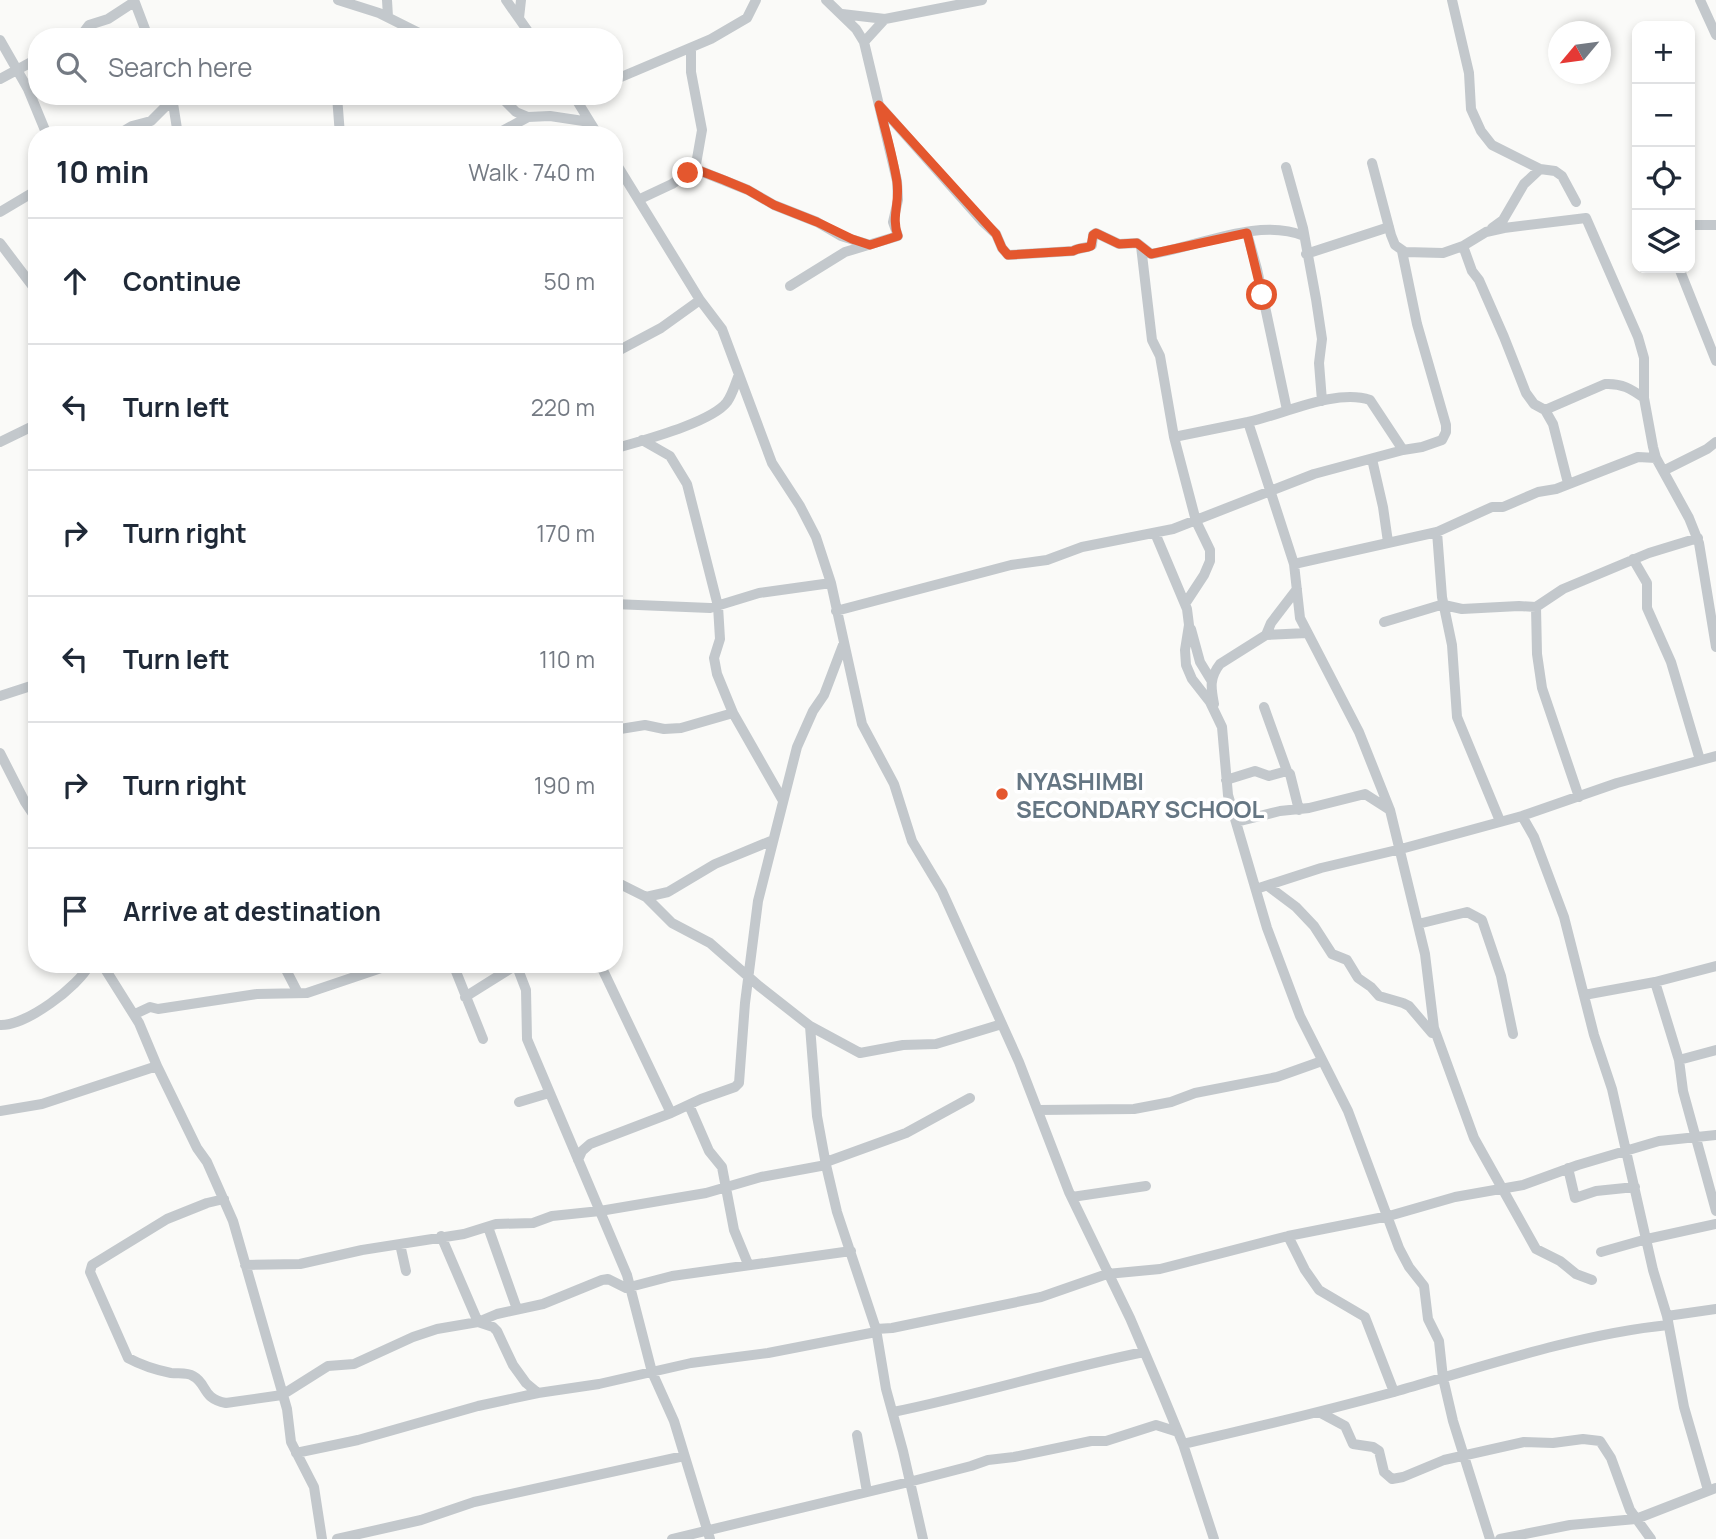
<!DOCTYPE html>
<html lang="en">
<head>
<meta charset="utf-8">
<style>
	body { margin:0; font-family:Manrope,sans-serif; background:#f2f2f3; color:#1f2937 }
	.controls { position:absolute; right:21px; top:21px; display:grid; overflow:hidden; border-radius:14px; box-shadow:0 4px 10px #0003 }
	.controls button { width:63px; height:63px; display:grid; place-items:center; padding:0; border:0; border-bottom:2px solid #e0e1e3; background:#fff; color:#1f2937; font:35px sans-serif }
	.compass { position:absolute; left:1548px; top:21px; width:63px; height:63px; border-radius:50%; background:#fff; box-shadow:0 4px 10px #0003; rotate:241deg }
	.stop { position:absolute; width:21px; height:21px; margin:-16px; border:5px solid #e4572e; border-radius:50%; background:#fff }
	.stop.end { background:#e4572e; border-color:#fff; box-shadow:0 2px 7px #0008 }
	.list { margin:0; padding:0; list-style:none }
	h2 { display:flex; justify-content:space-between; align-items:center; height:91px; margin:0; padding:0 28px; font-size:30px }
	h2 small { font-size:23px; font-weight:400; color:#747a83 }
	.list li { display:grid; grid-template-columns:46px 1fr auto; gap:21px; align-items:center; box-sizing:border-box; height:126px; padding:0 28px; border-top:2px solid #e0e1e3 }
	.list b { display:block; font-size:26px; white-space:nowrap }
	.list em { font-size:23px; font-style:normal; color:#747a83 }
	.icon { flex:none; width:38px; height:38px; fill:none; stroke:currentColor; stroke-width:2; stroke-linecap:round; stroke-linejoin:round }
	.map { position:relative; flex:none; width:1716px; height:1539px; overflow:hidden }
	.search { position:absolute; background:#fff; box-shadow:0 4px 10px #0003; left:28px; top:28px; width:595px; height:77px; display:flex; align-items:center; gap:18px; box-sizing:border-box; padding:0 24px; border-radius:28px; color:#747a83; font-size:26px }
	.panel { position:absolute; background:#fff; box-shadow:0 4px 10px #0003; left:28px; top:126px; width:595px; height:847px; border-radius:28px }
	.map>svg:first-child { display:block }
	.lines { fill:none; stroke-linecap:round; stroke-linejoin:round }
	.minor { stroke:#c3c8cc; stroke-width:10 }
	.route { stroke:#e4572e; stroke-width:9 }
	.poi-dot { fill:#e4572e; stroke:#fff; stroke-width:2.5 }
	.labels { text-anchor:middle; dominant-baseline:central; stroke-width:7; stroke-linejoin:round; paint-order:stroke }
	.poi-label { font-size:24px; font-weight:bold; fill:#657683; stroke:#fff; text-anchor:start }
</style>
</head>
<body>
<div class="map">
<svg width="1716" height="1539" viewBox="0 0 1716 1539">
	<rect width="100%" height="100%" fill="#fafaf8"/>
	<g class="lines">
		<!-- minor -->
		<path class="minor" d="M134 0 148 37
			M338 0 379 13 427 37
			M387 0 388 17
			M506 0 532 37
			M1452 0 1469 73 1471 109 1481 131 1492 145 1540 169 1555 171 1562 176 1576 202
			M1700 0 1716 35
			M842 14 885 19 982 0
			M519 18 521 0
			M80 37 89 25 108 19 134 2
			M0 40 28 89 47 135
			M864 42 885 19
			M691 49V72L702 130 695 170
			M0 79 37 59
			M614 80 711 39 747 18 756 0
			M337 96 340 135
			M500 96 516 112 528 117 550 116 590 122
			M574 96 598 135
			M172 97 178 135
			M879 105 982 221 996 234 1002 248 1008 255 1073 251C1079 247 1086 249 1092 245L1093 235 1096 233 1119 244 1137 243 1151 254C1198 247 1258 217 1304 236
			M117 135 132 126 151 121 173 99
			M495 135 528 117
			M614 160 700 300 722 329 772 463 800 506 816 537 831 583 862 724 894 784 912 841 942 891 1019 1062 1069 1192 1130 1318 1162 1393 1183 1444 1214 1539
			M1372 163 1391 235 1395 245 1405 252 1443 253 1463 246 1486 232 1504 228 1586 218 1638 337 1644 358V398L1653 447 1656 458 1689 518 1699 543 1716 647
			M1286 167 1303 228 1316 299 1322 339 1319 363 1322 401
			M640 199 672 184 691 171 698 170 748 190 774 205 817 222 841 236 867 244
			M0 212 37 190
			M1690 225H1716
			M1492 228 1503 220 1524 184 1540 169
			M1247 233 1257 269 1287 410
			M0 243 37 292
			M1141 246 1152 340 1160 356 1174 437 1196 521 1210 550V561L1204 575 1185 604
			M1463 246 1472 271 1479 280 1504 337 1526 393 1534 404 1545 410 1605 384C1622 383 1631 389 1644 398
			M1306 254 1389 227
			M1679 268 1716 361
			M790 286 845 252 898 236 893 222 898 200 897 181 864 42 856 29 826 0
			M614 353 661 328 700 300
			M1545 410 1553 424 1568 483
			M1248 422C1282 415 1336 388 1370 400L1403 450
			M1174 437 1248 422 1294 564
			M642 440 670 456 687 484 718 606 720 639 714 658 717 674 733 713 782 799
			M0 442 37 424
			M614 449C640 441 711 423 727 402 732 395 735 385 738 377
			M1372 459 1383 507 1388 542
			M1663 471 1707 449 1716 442
			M1437 532 1442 597 1452 645 1457 717 1500 821
			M1155 533 1187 609 1189 625 1185 650 1186 665 1192 679 1210 702 1222 727 1228 795 1267 928 1300 1016 1348 1111 1399 1248 1409 1267 1424 1286 1428 1319 1439 1341 1443 1378 1453 1421 1490 1539
			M1633 559 1647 583V608L1671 662 1700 760
			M614 604 710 608 759 593 831 583
			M1444 605 1462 609 1519 606 1536 607 1563 589 1649 553 1698 538
			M1536 607 1537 654 1542 688 1579 797
			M836 611 1011 565 1047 560 1082 547 1173 529 1314 474 1403 450 1422 447 1442 440 1446 432V425L1417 324 1402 251
			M1384 622 1444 604
			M1191 629 1200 662 1211 680
			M1266 635 1307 633
			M0 696 37 684
			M1214 704C1211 688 1209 678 1220 664L1266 635 1271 623 1297 589
			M1264 707 1287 771
			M614 730 645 725 664 729 681 728 733 713
			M0 753 25 802 37 820
			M1226 780 1255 771 1269 776 1287 771 1290 774 1299 810
			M1522 816 1534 837 1564 917 1594 1035 1612 1089 1653 1270 1667 1316 1684 1407 1708 1490
			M1236 822 1280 811 1309 808 1365 794 1390 810
			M614 881 646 897 672 923 710 943 759 986 810 1026 860 1053 903 1045 936 1044 1002 1024
			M1268 886 1296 907 1314 926 1332 954 1347 960 1358 978 1371 987 1379 996 1403 1003 1409 1006 1432 1033
			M1256 889 1321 868 1401 849 1522 816 1617 783 1716 756
			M646 897 668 892 715 864 773 840
			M1418 924 1467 912 1482 920 1501 976 1513 1034
			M102 964 139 1023 157 1066 197 1148 207 1162 233 1221 287 1409 291 1442 314 1487 322 1539
			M283 964 298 993
			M453 964 483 1039
			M516 964 526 990 527 1039 627 1275 652 1372 674 1421 710 1539
			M600 964 671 1113
			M1655 982 1716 966
			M1584 995 1655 982 1679 1060 1683 1091 1716 1211
			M465 997 516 965
			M135 1014 150 1007 158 1009 257 994 307 993 393 964
			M0 1025C26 1026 78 987 90 964
			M810 1026 817 1116 826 1165 837 1212 876 1329 886 1389 903 1451 923 1539
			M1679 1060 1716 1050
			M519 1102 549 1093
			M689 1105 709 1151 722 1167 734 1230 748 1264
			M1039 1110 1134 1109 1171 1102 1195 1093 1277 1077 1322 1061
			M0 1111 42 1104 157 1066
			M578 1160 582 1151 590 1144 671 1113 701 1099 735 1087 739 1083 745 1003 758 901 797 747 813 711 824 695 843 645
			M826 1162 906 1133 970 1098
			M1568 1168 1575 1198 1596 1191 1635 1187
			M1072 1197 1146 1186
			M224 1199 207 1203 167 1219 92 1265 90 1272 128 1358C141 1365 156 1370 171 1373 178 1374 187 1372 193 1376 208 1384 201 1398 226 1403L282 1395 328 1366 354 1364 413 1337 437 1329 478 1322 497 1314 543 1304 602 1280 608 1279 626 1288 672 1276 851 1251
			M488 1227 517 1309
			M441 1236 478 1322 493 1327 497 1331 513 1365 526 1383 538 1393
			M1288 1236 1305 1270 1319 1290 1365 1317 1394 1392
			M400 1244 406 1271
			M1601 1252 1647 1239 1716 1224
			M245 1265 300 1264 362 1250 464 1234 496 1224 533 1223 552 1216 600 1211 706 1193 761 1177 826 1165
			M1592 1280 1576 1274 1560 1261 1536 1249 1474 1138 1434 1028 1425 954 1390 810 1359 732 1300 618 1294 564 1437 532 1492 507H1503L1538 492 1556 489 1638 457 1656 458
			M1667 1316 1716 1309
			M876 1329 892 1328 1041 1297 1107 1274 1160 1269 1288 1236 1389 1216 1455 1197 1523 1185 1578 1165 1659 1141 1716 1135
			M893 1412C977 1395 1060 1369 1144 1352
			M1319 1412 1345 1426 1353 1444 1373 1447 1379 1451 1384 1472 1392 1479 1403 1477 1444 1460 1524 1442 1553 1443 1583 1439 1600 1441 1611 1458 1630 1510 1651 1539
			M857 1435 867 1492
			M1183 1444C1254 1428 1324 1411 1394 1392 1481 1367 1579 1334 1668 1325
			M296 1453 358 1440 478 1406 538 1393 599 1384 691 1363 768 1353 876 1332
			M337 1539 421 1520 474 1502 684 1456
			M672 1539 909 1482 971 1466 988 1460 1014 1457 1091 1441H1106L1156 1425 1178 1432
			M1500 1539 1570 1525 1636 1519 1716 1488"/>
	</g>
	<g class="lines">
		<!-- route -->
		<path class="route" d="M688 173 698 170 724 180 748 190 774 205 817 222 852 239 870 245 898 236C891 217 900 204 897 182 893 156 885 130 879 105L996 234 1002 248 1008 255 1073 251C1079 247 1085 249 1091 246L1093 235 1096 233 1119 244 1137 243 1151 254 1247 233 1262 295"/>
	</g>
	<!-- markers -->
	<circle class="poi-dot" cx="1002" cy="794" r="7"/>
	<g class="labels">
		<!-- poi labels -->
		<g class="poi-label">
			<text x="1016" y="780">NYASHIMBI<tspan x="1016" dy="28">SECONDARY SCHOOL</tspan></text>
		</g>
	</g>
</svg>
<div class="controls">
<button>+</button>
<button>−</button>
<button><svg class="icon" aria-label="locate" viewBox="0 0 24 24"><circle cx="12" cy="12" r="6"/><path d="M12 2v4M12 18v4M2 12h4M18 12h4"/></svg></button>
<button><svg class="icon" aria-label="layers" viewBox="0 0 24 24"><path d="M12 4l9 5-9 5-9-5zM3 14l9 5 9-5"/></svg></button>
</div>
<svg class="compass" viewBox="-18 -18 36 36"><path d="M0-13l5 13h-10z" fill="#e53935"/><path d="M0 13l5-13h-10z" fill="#747a83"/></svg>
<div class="stop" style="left:1262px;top:295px"></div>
<div class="stop end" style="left:688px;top:173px"></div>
<div class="search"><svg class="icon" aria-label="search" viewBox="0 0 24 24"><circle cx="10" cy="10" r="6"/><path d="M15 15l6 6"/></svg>Search here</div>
<section class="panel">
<h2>10 min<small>Walk · 740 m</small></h2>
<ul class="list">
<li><svg class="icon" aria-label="ahead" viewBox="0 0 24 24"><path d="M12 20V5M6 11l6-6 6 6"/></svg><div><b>Continue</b></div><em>50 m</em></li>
<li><svg class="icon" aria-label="left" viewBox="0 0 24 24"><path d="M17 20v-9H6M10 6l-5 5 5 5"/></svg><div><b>Turn left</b></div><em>220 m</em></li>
<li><svg class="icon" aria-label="right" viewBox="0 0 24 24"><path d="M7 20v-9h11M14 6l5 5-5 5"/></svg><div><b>Turn right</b></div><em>170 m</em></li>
<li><svg class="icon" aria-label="left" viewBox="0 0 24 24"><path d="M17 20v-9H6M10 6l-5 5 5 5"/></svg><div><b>Turn left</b></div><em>110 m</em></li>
<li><svg class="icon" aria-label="right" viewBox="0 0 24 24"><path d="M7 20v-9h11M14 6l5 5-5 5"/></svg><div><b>Turn right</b></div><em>190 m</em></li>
<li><svg class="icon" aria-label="arrive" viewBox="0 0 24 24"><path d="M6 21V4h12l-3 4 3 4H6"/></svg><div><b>Arrive at destination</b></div></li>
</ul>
</section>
</div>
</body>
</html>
